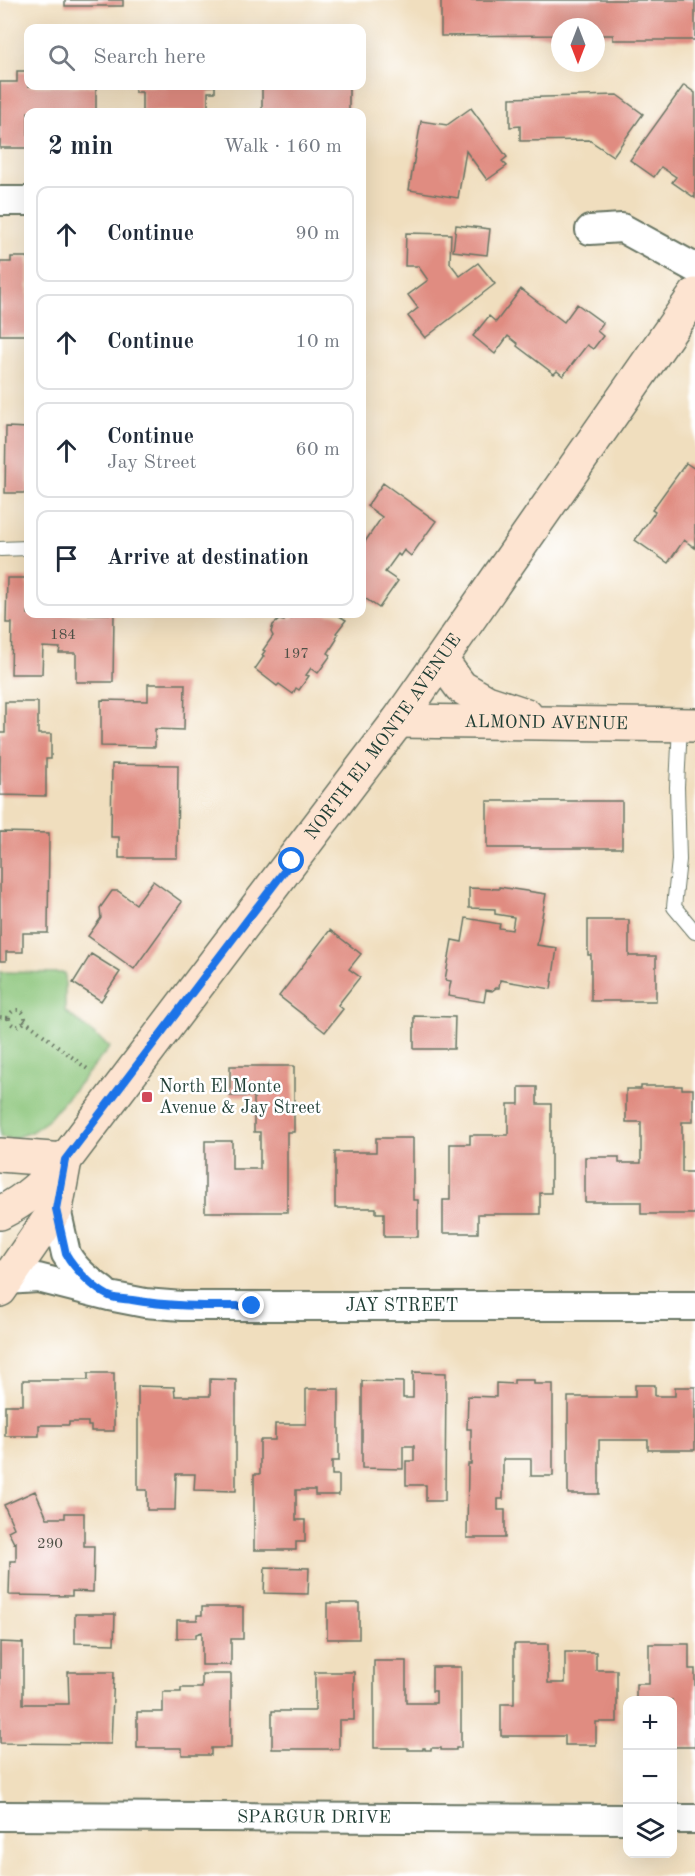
<!DOCTYPE html>
<html lang="en">
<head>
<meta charset="utf-8">
<style>
	body { margin:0; font-family:"Old Standard TT",serif; background:#f6f6f7; color:#1f2937 }
	.controls { position:absolute; right:18px; bottom:18px; display:grid; overflow:hidden; border-radius:12px; box-shadow:0 6px 24px #0002 }
	.controls button { width:54px; height:54px; display:grid; place-items:center; padding:0; border:0; border-bottom:2px solid #e0e1e3; background:#fff; color:#1f2937; font:30px sans-serif }
	.compass { position:absolute; left:551px; top:18px; width:54px; height:54px; border-radius:50%; background:#fff; box-shadow:0 6px 24px #0002; rotate:180deg }
	.stop { position:absolute; width:18px; height:18px; margin:-14px; border:4px solid #1a73e8; border-radius:50%; background:#fff }
	.stop.end { background:#1a73e8; border-color:#fff; box-shadow:0 2px 6px #0008 }
	.list { margin:0; padding:0; list-style:none }
	h2 { display:flex; justify-content:space-between; align-items:center; height:78px; margin:0; padding:0 24px; font-size:26px }
	h2 small { font-size:20px; font-weight:400; color:#747a83 }
	.list li { display:grid; grid-template-columns:39px 1fr auto; gap:18px; align-items:center; box-sizing:border-box; height:96px; margin:0 12px 12px; padding:0 12px; border:2px solid #e0e1e3; border-radius:12px }
	.list b { display:block; font-size:22px; white-space:nowrap }
	.list p { margin:0; font-size:20px; white-space:nowrap; color:#747a83 }
	.list em { font-size:20px; font-style:normal; color:#747a83 }
	.icon { flex:none; width:33px; height:33px; fill:none; stroke:currentColor; stroke-width:2; stroke-linecap:round; stroke-linejoin:round }
	.map { position:relative; flex:none; width:695px; height:1876px; overflow:hidden }
	.search { position:absolute; background:#fff; box-shadow:0 6px 24px #0002; left:24px; top:24px; width:342px; height:66px; display:flex; align-items:center; gap:15px; box-sizing:border-box; padding:0 21px; border-radius:12px; color:#747a83; font-size:22px }
	.panel { position:absolute; background:#fff; box-shadow:0 6px 24px #0002; left:24px; top:108px; width:342px; height:510px; border-radius:12px }
	.map>svg:first-child { display:block }
	.green { fill:#8ac479; stroke:#548056; stroke-width:1.5 }
	.building { fill:#e08c81 }
	.lines { fill:none; stroke-linecap:round; stroke-linejoin:round }
	.lane-casing { stroke:#687564; stroke-width:16 }
	.street-casing { stroke:#687564; stroke-width:32 }
	.secondary-casing { stroke:#687564; stroke-width:36 }
	.path { stroke:#687564; stroke-width:4; stroke-dasharray:1.5 4.5; stroke-linecap:butt }
	.lane { stroke:#fff; stroke-width:14 }
	.street { stroke:#fff; stroke-width:28 }
	.secondary { stroke:#fde4d1; stroke-width:33 }
	.route { stroke:#1a73e8; stroke-width:8 }
	.poi-dot { fill:#d1495b; stroke:#fff; stroke-width:2 }
	.labels { text-anchor:middle; dominant-baseline:central; stroke-width:5; stroke-linejoin:round; paint-order:stroke }
	.number-label { font-size:15px; fill:#4f5147 }
	.street-label { font-size:18px; fill:#1f3d34; stroke:#fff }
	.poi-label { font-size:18px; fill:#1f3d34; stroke:#fff; text-anchor:start }
</style>
</head>
<body>
<div class="map">
<svg width="695" height="1876" viewBox="0 0 695 1876">
	<rect width="100%" height="100%" fill="#fff"/>
	<filter id="ink" filterUnits="userSpaceOnUse"><feTurbulence type="fractalNoise" baseFrequency=".0167" numOctaves="2"/><feDisplacementMap in="SourceGraphic" scale="12" xChannelSelector="R" yChannelSelector="G"/><feConvolveMatrix kernelMatrix="1 2 1 2 8 2 1 2 1" color-interpolation-filters="sRGB"/></filter>
	<filter id="wash" filterUnits="userSpaceOnUse"><feTurbulence type="fractalNoise" baseFrequency=".008" numOctaves="4" result="noise"/><feDisplacementMap in="SourceGraphic" scale="24" xChannelSelector="R" yChannelSelector="G"/><feGaussianBlur stdDeviation="1.35" result="paint"/><feColorMatrix in="noise" values="0 0 0 0 0 0 0 0 0 0 0 0 0 0 0 0 0 1.4 0 .05"/><feComposite in="paint" operator="in"/></filter>
	<g filter="url(#wash)">
		<rect width="100%" height="100%" fill="#f0debe"/>
		<!-- green -->
		<path class="green" d="M0 972 65 973V1011L110 1047 47 1121 31 1132 11 1139 0 1137Z"/>
		<g id="blocks">
			<!-- building -->
			<path class="building" d="M65 0H123V6H65Z
				M441 0H695V40H613V35H596V27H560V35L441 36Z
				M17 71H28V86H96V112H28V148H0V82H17Z
				M684 85 695 93V198L672 182 676 177 661 167 654 177 630 160Z
				M135 86H215V92H208V112H142V92H135Z
				M262 86H349V112H262Z
				M617 95 643 114 613 156 589 140 520 141V126L510 127V98Z
				M471 108 507 157 502 161 507 166 487 180 466 151 458 198 409 190 421 121 447 125Z
				M456 225 490 229 487 255 453 251Z
				M406 233 451 234 450 263 460 276 478 263 495 284 425 338 408 316 418 308 408 295 428 280 418 266H405Z
				M11 257H28V325H27V335H0V262H11Z
				M521 289 564 322 577 304 603 323 597 331 603 336 593 349 587 345 563 376 557 371 554 374 517 346 518 344 508 336 495 354 473 336 489 316 496 322Z
				M6 427 28 428V493H5Z
				M686 463 695 469V548L684 540 668 563 635 540 655 512 652 510Z
				M383 483 436 521 411 556 404 550 400 556 398 554 385 572 398 581 379 608 362 596V546L382 517 367 506Z
				M7 578H28V614H114L113 682H76V653H59L60 648 43 647 42 674H11L12 623H6Z
				M295 614H336L346 620 336 633 338 634 336 638 337 639 328 653 331 655 318 673 311 668 306 675 309 676 299 690 296 688 293 694 279 684 277 686 255 669 264 656 262 655 265 651 263 650 273 636 271 632 273 625 279 620 284 621 288 616 291 619Z
				M148 684H185L184 730 155 729V747L101 746V700L148 701Z
				M5 702H38V734H51V759H46V796L0 795V733H5Z
				M112 764 178 765 177 858H119V837H111Z
				M487 801H622V848H487Z
				M0 832 49 833 48 933H23V952H6V961H0Z
				M153 881 182 902 134 969 88 936 101 918 100 908 112 891H118L136 904Z
				M499 887 546 894 537 945 557 948 551 989 500 980 499 988H496L492 991 486 990 484 1002 448 996 451 981 445 980 452 940 462 942 466 918 500 924 499 928 512 930 514 917 495 914V909L469 908V888L499 889Z
				M588 920H629V956H656V1001H591V955H588Z
				M330 930 361 954 349 969 360 977 338 1005 343 1009 325 1032 279 996Z
				M91 954 120 972 101 1001 73 983Z
				M414 1016 455 1017 454 1049H414Z
				M230 1066H294V1132H287V1212H205V1141H232V1169H260V1132H254V1096H230Z
				M641 1086H682V1089H693V1122H682V1172H695V1214H641V1202H585V1157H619V1163H641V1122H626V1089H641Z
				M519 1087H537V1104H551V1193H540V1214H478V1233H443V1200H450V1144H470V1135H508V1104H519Z
				M376 1138H413V1200H418V1237H384V1213H376V1208H335V1152H376Z
				M413 1372 446 1373 445 1501H426V1485H406V1461H414V1446H403V1469L362 1468V1381L403 1382V1398H413Z
				M88 1373H114V1431H91V1426H88V1422H69V1425H39V1436H5V1405H23V1380H88Z
				M210 1379 236 1380V1491L194 1490 195 1474H176L175 1510H147V1490H138V1386L174 1387 175 1396H210Z
				M514 1380H534V1384H553V1476H531V1459H503V1499H498V1510H505V1538H467L468 1464H471V1429H467L468 1396 496 1397V1383L514 1384Z
				M635 1385H655V1396H675V1387H695V1450H648V1440H599V1494H568V1397H635Z
				M306 1389H339V1461H332V1475H339V1495H315V1490H296V1520H305V1542H296V1550H254V1474H260V1440H275V1424H306Z
				M35 1491 47 1518H65V1513H84V1546H94L93 1592 72 1591V1596L9 1595 10 1561H16V1542L14 1543 8 1531 14 1528 4 1505Z
				M265 1567 309 1568 308 1594 264 1593Z
				M327 1603H359V1639H327Z
				M202 1607H243V1639H231V1665H202V1632L196 1634V1638H177V1620H197V1615H202Z
				M75 1614H115L114 1644 75 1643Z
				M0 1642 23 1643V1704H69L68 1672H114L111 1744 0 1743Z
				M514 1644H548V1683H565V1652H596V1670H617V1722H596V1745H565V1736H501V1704H514Z
				M649 1644H689V1669H695V1747H672V1700H636V1684H649Z
				M374 1661H406V1703H436V1691H432V1667H461V1748H456V1750H441V1748H431V1750H425V1748H423V1750H408V1748H374Z
				M315 1672H354V1720H339V1749H272V1711H315Z
				M202 1674H231V1748H211V1755H182V1748H137V1712H163V1692H181V1688H202Z"/>
		</g>
	</g>
	<g filter="url(#ink)">
		<use href="#blocks" fill-opacity="0" stroke="#687564" stroke-width="1.5"/>
		<g class="lines">
			<!-- lane casing -->
			<g class="lane-casing">
				<path id="lane" d="M0 549 28 548
					M680 725 677 787 679 860 674 907 695 932"/>
			</g>
			<!-- street casing -->
			<g class="street-casing">
				<g id="street">
					<path d="M0 201H28"/>
					<path d="M590 230 622 228 695 268"/>
					<path d="M56 1209 66 1254C75 1270 88 1280 103 1291"/>
					<path id="s1" d="M6 1280 38 1278 109 1296 145 1303 182 1306H695"/>
					<path id="s2" d="M0 1816 628 1819"/>
					<path d="M672 1819H695"/>
				</g>
			</g>
			<!-- secondary casing -->
			<g class="secondary-casing">
				<g id="secondary">
					<path d="M441 660 461 687 487 702 526 715"/>
					<path id="s3" d="M398 721 695 725"/>
					<path d="M0 1155 65 1160"/>
					<path id="s4" d="M0 1213C28 1199 44 1183 65 1160L398 721 695 295"/>
					<path d="M0 1290 56 1209 65 1160"/>
				</g>
			</g>
			<!-- path -->
			<path class="path" d="M9 1018a8 8 0 1 1 16 0a8 8 0 1 1-16 0Z
				M0 1017 9 1018
				M24 1020 90 1071"/>
			<!-- lane -->
			<use href="#lane" class="lane"/>
			<!-- street -->
			<use href="#street" class="street"/>
			<!-- secondary -->
			<use href="#secondary" class="secondary"/>
		</g>
	</g>
	<g class="lines" filter="url(#ink)">
		<!-- route -->
		<path class="route" d="M252 1306C212 1306 172 1307 132 1300 125 1299 115 1299 109 1296 94 1289 74 1268 66 1254L56 1209 65 1160 292 861"/>
	</g>
	<!-- markers -->
	<rect class="poi-dot" x="141" y="1091" width="12" height="12" rx="3"/>
	<g class="labels">
		<!-- number labels -->
		<g class="number-label">
			<text x="63" y="635">184</text>
			<text x="296" y="654">197</text>
			<text x="50" y="1544">290</text>
		</g>
		<!-- street labels -->
		<g class="street-label">
			<text stroke="none"><textPath href="#s3" startOffset="148">ALMOND AVENUE</textPath></text>
			<text stroke="none"><textPath href="#s4" startOffset="614">NORTH EL MONTE AVENUE</textPath></text>
			<text stroke="none"><textPath href="#s1" startOffset="399">JAY STREET</textPath></text>
			<text stroke="none"><textPath href="#s2" startOffset="314">SPARGUR DRIVE</textPath></text>
		</g>
		<!-- poi labels -->
		<g class="poi-label">
			<text x="159" y="1087">North El Monte<tspan x="159" dy="21">Avenue &amp; Jay Street</tspan></text>
		</g>
	</g>
</svg>
<div class="controls">
<button>+</button>
<button>−</button>
<button><svg class="icon" aria-label="layers" viewBox="0 0 24 24"><path d="M12 4l9 5-9 5-9-5zM3 14l9 5 9-5"/></svg></button>
</div>
<svg class="compass" viewBox="-18 -18 36 36"><path d="M0-13l5 13h-10z" fill="#e53935"/><path d="M0 13l5-13h-10z" fill="#747a83"/></svg>
<div class="stop" style="left:292px;top:861px"></div>
<div class="stop end" style="left:252px;top:1306px"></div>
<div class="search"><svg class="icon" aria-label="search" viewBox="0 0 24 24"><circle cx="10" cy="10" r="6"/><path d="M15 15l6 6"/></svg>Search here</div>
<section class="panel">
<h2>2 min<small>Walk · 160 m</small></h2>
<ul class="list">
<li><svg class="icon" aria-label="ahead" viewBox="0 0 24 24"><path d="M12 20V5M6 11l6-6 6 6"/></svg><div><b>Continue</b></div><em>90 m</em></li>
<li><svg class="icon" aria-label="ahead" viewBox="0 0 24 24"><path d="M12 20V5M6 11l6-6 6 6"/></svg><div><b>Continue</b></div><em>10 m</em></li>
<li><svg class="icon" aria-label="ahead" viewBox="0 0 24 24"><path d="M12 20V5M6 11l6-6 6 6"/></svg><div><b>Continue</b><p>Jay Street</p></div><em>60 m</em></li>
<li><svg class="icon" aria-label="arrive" viewBox="0 0 24 24"><path d="M6 21V4h12l-3 4 3 4H6"/></svg><div><b>Arrive at destination</b></div></li>
</ul>
</section>
</div>
</body>
</html>
